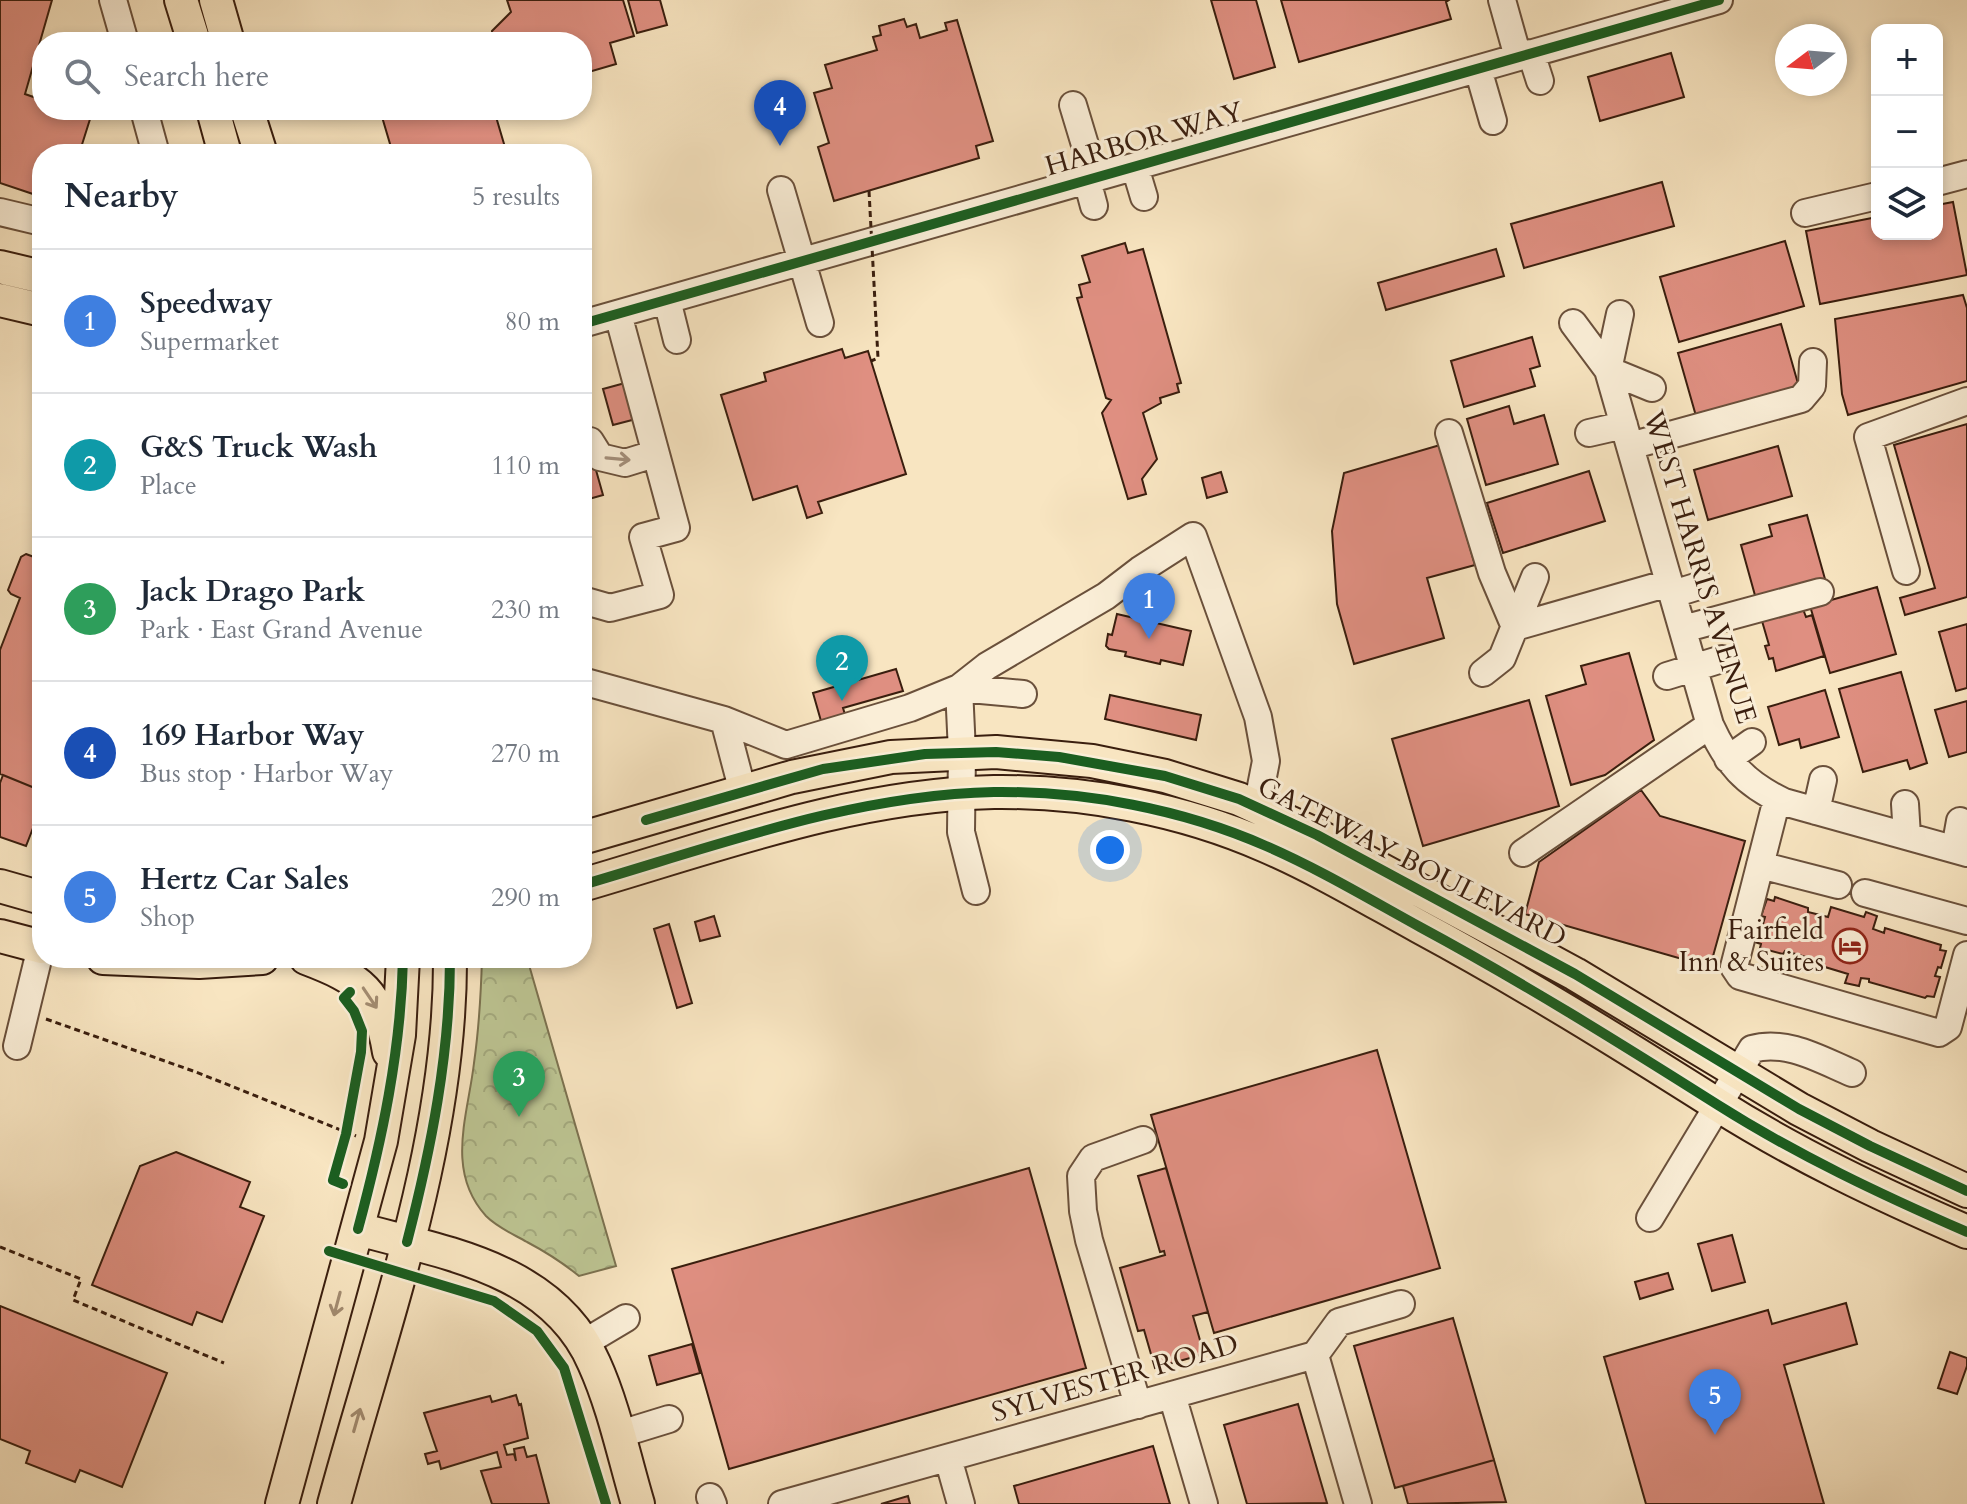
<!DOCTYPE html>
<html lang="en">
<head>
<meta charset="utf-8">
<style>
	body { margin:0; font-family:Cardo,serif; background:#f2f2f3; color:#1f2937 }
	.controls { position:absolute; right:24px; top:24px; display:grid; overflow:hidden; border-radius:16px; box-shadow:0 4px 12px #0003 }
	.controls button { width:72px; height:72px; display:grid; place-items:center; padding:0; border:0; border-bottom:2px solid #e0e1e3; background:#fff; color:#1f2937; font:40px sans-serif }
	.compass { position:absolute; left:1775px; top:24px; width:72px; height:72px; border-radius:50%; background:#fff; box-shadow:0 4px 12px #0003; rotate:254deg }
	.you { position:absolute; left:1110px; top:850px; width:28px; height:28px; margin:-20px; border:6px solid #fff; border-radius:50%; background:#1a73e8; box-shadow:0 0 0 12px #1a73e833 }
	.badge { display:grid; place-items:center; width:52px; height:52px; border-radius:50%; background:#db2777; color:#fff; font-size:26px; font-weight:700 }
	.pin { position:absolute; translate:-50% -66px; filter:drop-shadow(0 2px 4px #0008) }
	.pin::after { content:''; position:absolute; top:42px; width:28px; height:24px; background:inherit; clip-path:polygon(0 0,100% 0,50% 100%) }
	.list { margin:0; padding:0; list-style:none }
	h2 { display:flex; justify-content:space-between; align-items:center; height:104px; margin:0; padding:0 32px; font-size:34px }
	h2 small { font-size:26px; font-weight:400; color:#747a83 }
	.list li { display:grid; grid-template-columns:52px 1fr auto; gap:24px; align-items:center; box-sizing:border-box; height:144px; padding:0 32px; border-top:2px solid #e0e1e3 }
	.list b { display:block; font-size:30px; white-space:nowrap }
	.list p { margin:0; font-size:26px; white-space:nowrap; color:#747a83 }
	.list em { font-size:26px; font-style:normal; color:#747a83 }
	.icon { flex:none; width:44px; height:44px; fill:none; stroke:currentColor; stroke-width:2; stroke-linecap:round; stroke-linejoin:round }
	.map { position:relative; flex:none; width:1967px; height:1504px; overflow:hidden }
	.search { position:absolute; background:#fff; box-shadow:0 4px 12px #0003; left:32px; top:32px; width:560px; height:88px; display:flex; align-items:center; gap:20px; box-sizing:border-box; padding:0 28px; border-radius:32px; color:#747a83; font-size:30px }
	.panel { position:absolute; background:#fff; box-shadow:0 4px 12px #0003; left:32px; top:144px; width:560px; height:824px; border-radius:32px }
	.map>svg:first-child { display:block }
	.park { fill:url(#park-crowns); stroke:#7c7250; stroke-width:2 }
	.building { fill:#df8f81; stroke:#3a1e0e; stroke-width:2 }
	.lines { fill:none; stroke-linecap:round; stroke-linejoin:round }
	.minor-casing { stroke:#6a503b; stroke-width:30 }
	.major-casing { stroke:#3a1e0e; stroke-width:36 }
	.path { stroke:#3a1e0e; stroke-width:3; stroke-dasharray:6 4; stroke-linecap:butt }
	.minor { stroke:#faeed7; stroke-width:26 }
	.major { stroke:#f8e5c1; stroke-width:32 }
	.path-bridge { stroke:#3a1e0e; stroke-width:3; stroke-dasharray:6 4; stroke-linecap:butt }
	.cycleway-casing { stroke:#faeed7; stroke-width:15 }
	.cycleway { stroke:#1b5e20; stroke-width:10 }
	.oneway { stroke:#a4907d }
	.oneway2 { stroke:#a28b70 }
	.labels { text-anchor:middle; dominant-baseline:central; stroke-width:6; stroke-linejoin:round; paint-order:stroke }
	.street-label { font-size:28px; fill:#3a1e0e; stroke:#faeed7 }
	.poi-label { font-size:28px; fill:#3a1e0e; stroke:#faeed7; text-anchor:end }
</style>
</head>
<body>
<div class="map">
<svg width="1967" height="1504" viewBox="0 0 1967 1504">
	<defs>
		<pattern id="park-crowns" width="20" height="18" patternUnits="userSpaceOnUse" patternTransform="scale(2)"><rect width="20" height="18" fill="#bdc593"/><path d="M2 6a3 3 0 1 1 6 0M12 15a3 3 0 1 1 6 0" fill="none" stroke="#a3a97e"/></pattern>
	</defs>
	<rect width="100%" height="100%" fill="#f8e5c1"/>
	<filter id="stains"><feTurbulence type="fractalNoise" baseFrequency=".0025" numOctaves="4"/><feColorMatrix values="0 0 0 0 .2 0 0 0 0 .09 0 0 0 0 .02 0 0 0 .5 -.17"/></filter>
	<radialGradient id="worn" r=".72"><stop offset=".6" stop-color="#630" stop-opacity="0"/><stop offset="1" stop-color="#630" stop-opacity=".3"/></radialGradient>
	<!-- park -->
	<path class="park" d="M482 958H527L616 1266 579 1276C563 1263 546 1252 527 1242 513 1234 498 1228 486 1216 445 1171 468 1115 474 1063 479 1028 481 993 482 958Z"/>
	<!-- building -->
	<path class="building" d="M0 0H52L25 94 42 100V110H71L91 116 79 154H42V197L0 183Z
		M507 0H623L634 36 610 43 616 64 582 74V42H492V31L511 12Z
		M628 0H660L667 25 637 33Z
		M1211 0H1256L1275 67 1234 79Z
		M1281 0H1449L1446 2 1451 19 1299 62Z
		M904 19 907 27 916 24 920 38 947 30 945 23 957 20 993 141 976 146 979 158 834 201 818 147 829 143 814 93 832 88 825 65 877 50 873 37 881 35 879 26Z
		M1671 53 1684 97 1600 121 1588 77Z
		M380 110H494L507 154H393Z
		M1662 182 1674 226 1524 268 1511 224Z
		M1953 202 1967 275 1820 304 1806 231 1877 217V234H1937V205Z
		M1785 241 1804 306 1679 342 1660 277Z
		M1125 243 1128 253 1143 249 1181 383 1177 384 1179 392 1160 398 1161 403 1143 413 1157 459 1142 479 1146 494 1128 499 1102 413 1111 400 1106 398 1077 298 1082 297 1079 285 1090 282 1082 256Z
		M1496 249 1504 276 1386 310 1378 283Z
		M1963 295 1967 308V381L1848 415 1842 394 1835 319Z
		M1781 324 1799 387 1696 416 1678 353Z
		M1532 337 1540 366 1530 369 1535 386 1464 407 1451 361Z
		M842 349 845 358 868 351 906 474 818 502 822 513 807 518 797 486 753 500 721 395 766 381 764 373Z
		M625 383 636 419 613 425 603 389Z
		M1509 406 1514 424 1544 415 1558 464 1486 485 1467 419Z
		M1967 424V597L1905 615 1900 598 1935 588 1894 445Z
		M1440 445 1475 565 1427 578 1444 638 1354 664 1337 604 1332 531 1344 473Z
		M1778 446 1792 496 1708 520 1694 470Z
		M594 463 603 495 582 501V467Z
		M1589 471 1605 521 1503 553 1487 503Z
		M1221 472 1227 492 1207 498 1202 478Z
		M1807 515 1825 579 1756 599 1741 545 1772 536 1769 525Z
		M26 554 42 560V791L0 774V650L20 598 11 594 8 590 21 557Z
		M1877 587 1896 654 1830 673 1810 606Z
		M1803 609 1806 617 1812 615 1824 656 1776 671 1773 658 1769 659 1765 646 1769 645 1762 621Z
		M1117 614 1191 631 1183 665 1161 660 1160 664 1125 656 1126 652 1109 649 1106 646 1108 634 1112 635Z
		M1967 624V688L1956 691 1939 632Z
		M1629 653 1654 740 1605 775 1571 785 1546 696 1586 684 1581 666Z
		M896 669 903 691 843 708 847 721 823 728 813 693Z
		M1901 672 1927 763 1910 769 1907 760 1863 772 1839 689Z
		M1825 690 1839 737 1801 748 1799 739 1779 745 1768 707Z
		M1110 695 1201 715 1196 740 1105 719Z
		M1529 700 1559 806 1423 846 1392 739Z
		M1967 701V752L1949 757 1935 710Z
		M3 775 42 791V805L26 846 0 837V783Z
		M1641 790 1660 816 1745 841 1710 967 1525 914 1539 862Z
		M1775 897 1808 908V912L1828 917 1831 907 1864 917 1866 912 1877 916 1873 929 1884 933 1885 928 1941 945 1940 950 1946 951 1941 968 1938 967 1935 976 1940 977 1934 997 1927 996 1925 998 1869 982V979L1861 978 1859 986 1845 983 1848 974 1815 964 1816 960 1785 951 1783 954 1760 948 1761 944 1755 942 1759 923 1763 924 1765 917 1761 916 1767 899 1774 901Z
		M714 916 720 936 700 941 695 922Z
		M669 924 692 1003 677 1008 654 929Z
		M1377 1050 1440 1268 1214 1333 1151 1115Z
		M176 1152 250 1182 240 1207 264 1216 222 1322 197 1312 192 1325 92 1285 140 1166Z
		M1029 1168 1086 1368 729 1469 672 1269Z
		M1166 1168 1208 1312 1193 1316 1204 1354 1155 1368 1144 1330 1138 1331 1120 1268 1165 1255 1164 1251 1160 1252 1138 1176Z
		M1732 1235 1745 1282 1712 1291 1698 1244Z
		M1668 1273 1673 1289 1640 1299 1635 1282Z
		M1846 1303 1857 1344 1784 1365 1824 1504H1646L1604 1357 1768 1310 1772 1324Z
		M0 1306 167 1373 122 1487 80 1470 75 1482 26 1463 30 1451 0 1439Z
		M1453 1318 1494 1460 1395 1488 1354 1346Z
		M692 1344 700 1373 657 1385 649 1356Z
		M1950 1352 1967 1358V1366L1957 1394 1938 1388Z
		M516 1395 519 1405 521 1404 528 1438 504 1445 507 1455 514 1454 516 1461 514 1449 524 1447 527 1457 536 1455 549 1504H492L481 1471 501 1467 497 1452 441 1469 439 1461 428 1464 425 1454 437 1451 424 1413 490 1396 492 1402Z
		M1298 1404 1327 1503 1247 1504 1224 1425Z
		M1153 1446 1170 1504H1019L1014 1486Z
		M1494 1460 1506 1502 1408 1504 1403 1486Z
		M908 1496 910 1504H881Z"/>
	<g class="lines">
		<!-- minor casing -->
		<g class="minor-casing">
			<path id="minor" d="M113 0 125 42
				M1502 0 1518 57
				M1531 53 1540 81
				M1478 69 1493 121
				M1073 105 1095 178
				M144 110 156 154
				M1135 167 1144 197
				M1087 180 1094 206
				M1937 182 1967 174
				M781 190 820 323
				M0 212 42 222
				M1805 213 1877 196
				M667 300 677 340
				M1620 314 1608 370 1710 725C1728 764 1744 783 1784 802L1967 853
				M1573 323 1608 370 1652 388
				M582 324 1719 0
				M1449 433 1492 573 1515 627
				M1589 433 1624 425
				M590 441 600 457 625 463 654 454
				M1630 446 1801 399 1812 386 1813 362
				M1906 571 1868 437 1967 401
				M1673 594 1702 585
				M582 600 610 608 660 595 643 537 676 528 618 314
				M1515 627 1669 583
				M1683 629 1820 592
				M1483 673 1502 658 1535 577
				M1667 676 1722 659
				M582 681 724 720 743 792
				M724 720 786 745 910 708 959 688 987 666 1106 596 1140 570 1193 536 1258 717 1266 761 1257 807
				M1728 759 1752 742
				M1777 799 1734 967 1740 976 1939 1033 1948 1027 1967 955
				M1905 804 1907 836
				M1816 811 1823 780
				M1955 849 1960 821
				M1523 853 1710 725
				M1760 865 1838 885
				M976 891 961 832 962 752 959 688 1023 694
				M1865 893 1967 921
				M17 1046 41 947
				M1650 1218 1752 1049C1786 1039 1821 1060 1852 1073
				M584 1343 626 1318
				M1315 1355 1339 1322 1401 1304
				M1172 1395 1204 1504
				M1138 1405 1089 1240 1083 1211 1081 1176 1093 1158 1143 1140
				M617 1435 669 1419
				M948 1458 961 1504
				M710 1497 713 1504
				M782 1504 1315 1355 1358 1504"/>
		</g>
		<!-- major casing -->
		<g class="major-casing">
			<path id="major" d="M181 0 194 42
				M216 0 228 42
				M213 110 225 154
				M247 110 261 154
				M0 267 42 277
				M0 300 42 310
				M582 838 792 777 891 757 996 752 1092 761 1165 776 1239 799 1317 835 1575 974 1799 1109 1870 1146 1967 1191
				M582 885C716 846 852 795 994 792 1085 791 1182 809 1266 846 1319 869 1369 899 1420 927 1522 982 1620 1043 1718 1105 1797 1155 1882 1195 1967 1232
				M0 886 42 898
				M0 936 42 947
				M103 958 199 962 262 958
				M306 958C361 979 379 991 389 1052
				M358 1229C446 1253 553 1269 594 1363 614 1407 624 1457 638 1504
				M282 1504 381 1141 399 1035 403 958
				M334 1504C382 1327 451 1143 450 958"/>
		</g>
		<!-- path -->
		<path class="path" d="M46 1019 196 1072 356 1136
			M0 1247 81 1279 73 1300 224 1363"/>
		<!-- minor -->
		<use href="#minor" class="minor"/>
		<!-- major -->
		<use href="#major" class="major"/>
		<!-- path-bridge -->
		<path class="path-bridge" d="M869 191 878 358 871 361"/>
		<!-- cycleway casing -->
		<g class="cycleway-casing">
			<path id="cycleway" d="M582 324 1719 0
				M646 820 823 769 925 754 996 752 1059 757 1165 776 1239 799 1317 835 1575 974 1799 1109 1870 1146 1967 1191
				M582 885C716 846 852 795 994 792 1085 791 1182 809 1266 846 1319 869 1369 899 1420 927 1522 982 1620 1043 1718 1105 1797 1155 1882 1195 1967 1232
				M343 1184 333 1180 346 1134 361 1052 362 1031 354 1011 344 998 350 992
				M358 1229C382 1140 401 1051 403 958
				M407 1242C431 1149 450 1054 450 958
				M329 1251 494 1301 537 1331 564 1368 606 1504"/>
		</g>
		<!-- cycleway -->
		<use href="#cycleway" class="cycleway"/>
	</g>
	<!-- one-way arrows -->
	<defs><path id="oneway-shaft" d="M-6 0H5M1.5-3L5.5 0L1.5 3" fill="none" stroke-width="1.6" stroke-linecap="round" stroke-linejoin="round" transform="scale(2)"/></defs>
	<use class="oneway" href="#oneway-shaft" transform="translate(618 459) rotate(5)"/>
	<g class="oneway2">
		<use href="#oneway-shaft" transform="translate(370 998) rotate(56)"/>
		<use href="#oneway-shaft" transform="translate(337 1304) rotate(105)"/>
		<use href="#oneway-shaft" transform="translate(357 1420) rotate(-74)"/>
	</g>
	<!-- icons -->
	<defs>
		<g id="hotel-ring" transform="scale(1.8)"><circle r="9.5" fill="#faeed7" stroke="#8f2418" stroke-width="1.5"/><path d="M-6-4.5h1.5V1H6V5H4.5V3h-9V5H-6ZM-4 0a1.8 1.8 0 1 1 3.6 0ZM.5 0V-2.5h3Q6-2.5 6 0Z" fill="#8f2418"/></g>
	</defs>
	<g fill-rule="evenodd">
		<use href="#hotel-ring" x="1850" y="946"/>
	</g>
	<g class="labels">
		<!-- street labels -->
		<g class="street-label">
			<text transform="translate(1144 139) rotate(-16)">HARBOR WAY</text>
			<text transform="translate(1700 567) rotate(73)">WEST HARRIS AVENUE</text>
			<text transform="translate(1412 862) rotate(27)">GATEWAY BOULEVARD</text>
			<text transform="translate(1115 1378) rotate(-16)">SYLVESTER ROAD</text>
		</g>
		<!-- poi labels -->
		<g class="poi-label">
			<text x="1824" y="930">Fairfield<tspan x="1824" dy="32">Inn &amp; Suites</tspan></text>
		</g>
	</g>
	<rect width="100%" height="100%" filter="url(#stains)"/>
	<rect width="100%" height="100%" fill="url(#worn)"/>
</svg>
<div class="controls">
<button>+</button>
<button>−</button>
<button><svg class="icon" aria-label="layers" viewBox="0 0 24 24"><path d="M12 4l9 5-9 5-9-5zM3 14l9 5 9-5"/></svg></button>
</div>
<svg class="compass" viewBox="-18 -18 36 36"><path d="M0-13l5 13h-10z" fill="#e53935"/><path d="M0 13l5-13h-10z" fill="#747a83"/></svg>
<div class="you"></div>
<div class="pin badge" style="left:1149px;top:639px;background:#3f7fe0">1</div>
<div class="pin badge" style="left:842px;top:701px;background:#0f9aa8">2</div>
<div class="pin badge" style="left:519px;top:1117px;background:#2e9e5b">3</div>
<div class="pin badge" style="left:780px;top:146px;background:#1a4fb4">4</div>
<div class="pin badge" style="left:1715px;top:1435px;background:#3f7fe0">5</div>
<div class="search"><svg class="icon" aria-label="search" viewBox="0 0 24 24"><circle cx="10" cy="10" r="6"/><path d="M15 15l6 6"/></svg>Search here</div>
<section class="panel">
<h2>Nearby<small>5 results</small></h2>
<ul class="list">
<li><span class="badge" style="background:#3f7fe0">1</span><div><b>Speedway</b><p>Supermarket</p></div><em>80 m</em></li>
<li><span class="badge" style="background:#0f9aa8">2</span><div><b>G&amp;S Truck Wash</b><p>Place</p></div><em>110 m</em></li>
<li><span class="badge" style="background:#2e9e5b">3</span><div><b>Jack Drago Park</b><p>Park · East Grand Avenue</p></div><em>230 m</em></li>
<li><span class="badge" style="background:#1a4fb4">4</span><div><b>169 Harbor Way</b><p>Bus stop · Harbor Way</p></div><em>270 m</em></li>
<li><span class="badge" style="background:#3f7fe0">5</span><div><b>Hertz Car Sales</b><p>Shop</p></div><em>290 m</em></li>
</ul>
</section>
</div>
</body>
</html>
